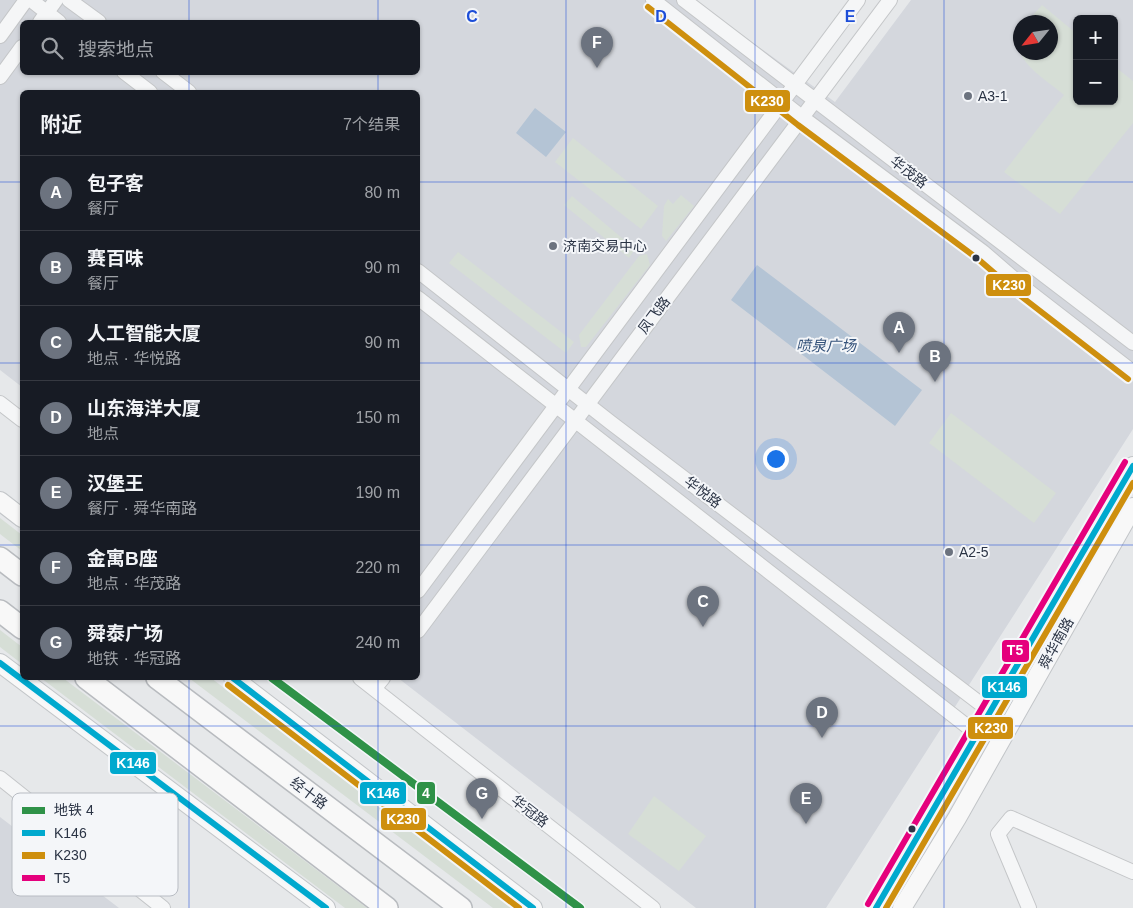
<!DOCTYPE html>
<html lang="zh">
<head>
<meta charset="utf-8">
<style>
	body { margin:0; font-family:Helvetica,"Noto Sans SC",sans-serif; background:#242831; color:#f1f3f6 }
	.controls { position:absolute; right:15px; top:15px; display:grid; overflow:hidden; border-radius:8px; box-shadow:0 1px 4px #0004 }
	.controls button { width:45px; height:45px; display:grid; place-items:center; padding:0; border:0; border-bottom:1px solid #363941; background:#171b24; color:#f1f3f6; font:25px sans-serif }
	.compass { position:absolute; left:1013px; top:15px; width:45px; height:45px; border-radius:50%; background:#171b24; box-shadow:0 1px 4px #0004; rotate:240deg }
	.you { position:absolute; left:775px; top:458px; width:18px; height:18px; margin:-12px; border:4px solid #fff; border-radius:50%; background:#1a73e8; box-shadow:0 0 0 8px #1a73e833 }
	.badge { display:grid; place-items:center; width:32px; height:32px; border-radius:50%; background:#6c737f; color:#fff; font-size:16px; font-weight:700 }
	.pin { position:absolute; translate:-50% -41px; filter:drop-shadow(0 1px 2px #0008) }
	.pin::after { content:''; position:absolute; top:26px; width:18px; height:15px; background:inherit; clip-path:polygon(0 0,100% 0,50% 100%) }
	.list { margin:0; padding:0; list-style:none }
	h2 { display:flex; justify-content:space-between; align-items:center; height:65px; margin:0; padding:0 20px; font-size:21px }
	h2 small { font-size:16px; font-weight:400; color:#9ea1a6 }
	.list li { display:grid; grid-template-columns:32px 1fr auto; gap:15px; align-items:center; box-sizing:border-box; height:75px; padding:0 20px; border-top:1px solid #363941 }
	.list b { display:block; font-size:19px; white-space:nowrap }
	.list p { margin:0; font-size:16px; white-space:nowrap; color:#9ea1a6 }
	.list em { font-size:16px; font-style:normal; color:#9ea1a6 }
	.icon { flex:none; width:28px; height:28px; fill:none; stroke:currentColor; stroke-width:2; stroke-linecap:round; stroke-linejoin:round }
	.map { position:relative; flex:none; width:1133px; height:908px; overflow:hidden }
	.search { position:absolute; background:#171b24; box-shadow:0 1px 4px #0004; left:20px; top:20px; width:400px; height:55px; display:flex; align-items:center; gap:12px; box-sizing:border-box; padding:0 18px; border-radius:8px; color:#9ea1a6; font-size:19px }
	.panel { position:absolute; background:#171b24; box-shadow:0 1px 4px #0004; left:20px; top:90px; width:400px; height:590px; border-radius:8px }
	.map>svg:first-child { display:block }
	.built { fill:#d4d7dd; fill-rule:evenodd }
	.green { fill:#d6ded6 }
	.water { fill:#b4c4d5 }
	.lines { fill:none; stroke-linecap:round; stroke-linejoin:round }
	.minor-casing { stroke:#c4c6c8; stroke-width:16 }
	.major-casing { stroke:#c2c5c8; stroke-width:20 }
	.highway-casing { stroke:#b8bbbf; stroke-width:24 }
	.minor { stroke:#f5f6f7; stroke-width:14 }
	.major { stroke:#f8f8f8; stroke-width:18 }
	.highway { stroke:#f8f8f8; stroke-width:21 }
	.bus-1-casing { stroke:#f4f6f9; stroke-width:10 }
	.bus-2-casing { stroke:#f4f6f9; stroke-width:10 }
	.bus-3-casing { stroke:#f4f6f9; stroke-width:10 }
	.bus-1 { stroke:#00a9ce; stroke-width:6 }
	.bus-2 { stroke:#ce8f0e; stroke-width:6 }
	.bus-3 { stroke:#e5007d; stroke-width:6 }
	.metro-1-casing { stroke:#f4f6f9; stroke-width:11 }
	.metro-1 { stroke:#2f9248; stroke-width:8 }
	.grid { fill:none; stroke:#1d4ed8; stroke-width:1; stroke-opacity:0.55 }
	.poi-dot { fill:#6c737f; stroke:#f4f6f9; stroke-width:2 }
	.bus-dot { fill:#2b3445; stroke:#f4f6f9; stroke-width:2 }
	.labels { text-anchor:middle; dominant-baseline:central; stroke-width:4; stroke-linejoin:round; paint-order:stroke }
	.poi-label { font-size:14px; fill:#2b3445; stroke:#f4f6f9; text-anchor:start }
	.street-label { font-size:14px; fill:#2b3445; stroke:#f4f6f9 }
	.water-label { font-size:15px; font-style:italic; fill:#34527a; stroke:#f4f6f9 }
	.key { fill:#f4f6f9; stroke:#b8bcc3; stroke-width:1 }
	.key-label { font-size:14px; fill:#2b3445 }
	.grid-label { font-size:16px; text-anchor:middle; font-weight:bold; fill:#1d4ed8; stroke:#f4f6f9; stroke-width:4; stroke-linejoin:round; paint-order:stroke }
	.line-badge { stroke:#f4f6f9; stroke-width:2 }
	.badge-label { font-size:14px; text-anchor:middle; font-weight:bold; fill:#fff }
</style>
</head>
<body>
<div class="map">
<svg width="1133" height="908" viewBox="0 0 1133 908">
	<rect width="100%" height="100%" fill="#e6e8ea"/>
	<!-- built -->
	<path class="built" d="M0 0H694L835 102 911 0H1133V429L826 908H696L398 678H418V92H22V387L0 370ZM1077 19H1114V101H1077ZM22 22H418V72H22ZM1020 22H1050V52H1020Z
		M0 817 119 908H0Z"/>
	<!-- green -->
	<path class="green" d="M1042 5 1077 34V101H1114V66L1133 81V123L1060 214 1004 172 1064 95C1048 80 1010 61 1020 34V52H1050V22H1027Z
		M573 138 658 206 641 229 555 162Z
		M681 195 694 206 666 241 662 236 664 206 668 199 673 204Z
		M572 196 635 249 629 258 564 205Z
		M458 252 574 342 566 353 449 263Z
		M647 254 650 265 586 347H581L579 335 639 256Z
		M951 413 1056 493 1034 523 929 443Z
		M0 518 22 535V551L0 534Z
		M0 630 22 647V664L0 647Z
		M41 678H63L367 908H345Z
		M189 678H211L515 908H493Z
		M654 796 706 836 679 871 628 834Z"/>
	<!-- water -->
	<path class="water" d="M535 108 566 132 546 157 516 133Z
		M757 265 922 390 895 426 731 300Z"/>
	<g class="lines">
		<!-- minor casing -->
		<g class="minor-casing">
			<path id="minor" d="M31 0 59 22
				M69 0 99 22
				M653 0 803 118 983 252 1027 290 1133 372
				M684 0 1133 343
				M40 22 56 0
				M0 36 26 0
				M124 72 150 92
				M163 72 189 92
				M0 77 22 47
				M418 271 610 422 990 711
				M418 298 977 734
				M0 403 22 420
				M418 591 858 0
				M418 631 890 0
				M360 678 653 908
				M374 689 383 678
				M0 778 163 908
				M1029 908 998 834 1011 818 1133 872"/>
		</g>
		<!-- major casing -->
		<g class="major-casing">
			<path id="major" d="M0 501 22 518
				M0 663 326 908
				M233 678 533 908
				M876 908 1133 466
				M902 908 957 818 1133 507"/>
		</g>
		<!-- highway casing -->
		<g class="highway-casing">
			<path id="highway" d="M0 558 22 575
				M0 611 22 628
				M86 678 387 908
				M157 678 461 908"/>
		</g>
		<!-- minor -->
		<use href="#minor" class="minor"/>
		<!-- major -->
		<use href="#major" class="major"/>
		<!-- highway -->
		<use href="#highway" class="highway"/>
		<!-- bus-1 casing -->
		<g class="bus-1-casing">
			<path id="bus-1" d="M0 663 326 908
				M233 678 533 908
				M876 908 1133 466"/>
		</g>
		<!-- bus-2 casing -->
		<g class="bus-2-casing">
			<path id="bus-2" d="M648 7 798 125 978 259 1022 297 1128 379
				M228 685 519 908
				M886 908 1133 483"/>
		</g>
		<!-- bus-3 casing -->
		<g class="bus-3-casing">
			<path id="bus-3" d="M868 904 1125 462"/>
		</g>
		<!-- bus-1 -->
		<use href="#bus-1" class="bus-1"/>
		<!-- bus-2 -->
		<use href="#bus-2" class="bus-2"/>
		<!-- bus-3 -->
		<use href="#bus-3" class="bus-3"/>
		<!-- metro-1 casing -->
		<g class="metro-1-casing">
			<path id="metro-1" d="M272 678 580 908"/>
		</g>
		<!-- metro-1 -->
		<use href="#metro-1" class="metro-1"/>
	</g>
	<!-- grid -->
	<path class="grid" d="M189 0V22M378 0V22M566 0V908M755 0V908M944 0V908M189 72V92M378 72V92M0 182H22M418 182H1133M0 363H22M418 363H1133M0 545H22M418 545H1133M189 678V908M378 678V908M0 726H1133"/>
	<!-- markers -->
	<g class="poi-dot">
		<circle cx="968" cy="96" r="5"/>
		<circle cx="553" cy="246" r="5"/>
		<circle cx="949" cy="552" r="5"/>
	</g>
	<g class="bus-dot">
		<circle cx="976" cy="258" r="4.5"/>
		<circle cx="912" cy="829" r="4.5"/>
	</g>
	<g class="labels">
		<!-- poi labels -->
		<g class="poi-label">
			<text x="978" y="96">A3-1</text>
			<text x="563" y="246">济南交易中心</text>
			<text x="959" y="552">A2-5</text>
		</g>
		<!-- street labels -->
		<g class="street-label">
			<text transform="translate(909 172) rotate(38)">华茂路</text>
			<text transform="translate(654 315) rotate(-53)">凤飞路</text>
			<text transform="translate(703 492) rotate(37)">华悦路</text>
			<text transform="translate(1056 643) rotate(-61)">舜华南路</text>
			<text transform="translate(309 793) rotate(37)">经十路</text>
			<text transform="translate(530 811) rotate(38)">华冠路</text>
		</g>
		<!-- water labels -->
		<g class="water-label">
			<text x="826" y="345">喷泉广场</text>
		</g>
	</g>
	<!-- legend -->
	<rect x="12" y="793" width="166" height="103" rx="8" class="key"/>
	<rect x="22" y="807" width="23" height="7" fill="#2f9248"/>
	<rect x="22" y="830" width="23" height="6" fill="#00a9ce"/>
	<rect x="22" y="852" width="23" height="7" fill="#ce8f0e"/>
	<rect x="22" y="875" width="23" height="6" fill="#e5007d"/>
	<g class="key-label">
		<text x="54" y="815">地铁 4</text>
		<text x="54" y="838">K146</text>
		<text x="54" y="860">K230</text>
		<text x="54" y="883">T5</text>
	</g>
	<g class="grid-label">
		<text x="472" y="22">C</text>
		<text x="661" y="22">D</text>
		<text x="850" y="22">E</text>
	</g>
	<g class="line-badge">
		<rect x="744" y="89" width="47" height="24" rx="5" fill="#ce8f0e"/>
		<rect x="985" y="273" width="47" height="24" rx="5" fill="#ce8f0e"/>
		<rect x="1001" y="639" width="29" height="24" rx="5" fill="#e5007d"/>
		<rect x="981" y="675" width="47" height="24" rx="5" fill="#00a9ce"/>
		<rect x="967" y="716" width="47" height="24" rx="5" fill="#ce8f0e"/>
		<rect x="109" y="751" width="48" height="24" rx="5" fill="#00a9ce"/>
		<rect x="359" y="781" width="48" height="24" rx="5" fill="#00a9ce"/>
		<rect x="416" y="781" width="20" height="24" rx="5" fill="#2f9248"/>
		<rect x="380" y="807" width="47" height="24" rx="5" fill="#ce8f0e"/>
	</g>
	<g class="badge-label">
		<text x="767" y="106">K230</text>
		<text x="1009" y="290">K230</text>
		<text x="1015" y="655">T5</text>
		<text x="1004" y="692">K146</text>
		<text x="991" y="733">K230</text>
		<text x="133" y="768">K146</text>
		<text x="383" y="798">K146</text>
		<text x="426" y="798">4</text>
		<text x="403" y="824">K230</text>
	</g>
</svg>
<div class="controls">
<button>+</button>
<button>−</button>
</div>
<svg class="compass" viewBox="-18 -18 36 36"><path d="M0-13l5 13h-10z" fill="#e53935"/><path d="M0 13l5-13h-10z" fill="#9ea1a6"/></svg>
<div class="you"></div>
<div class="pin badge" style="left:899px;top:353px">A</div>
<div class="pin badge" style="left:935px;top:382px">B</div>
<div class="pin badge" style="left:703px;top:627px">C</div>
<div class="pin badge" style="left:822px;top:738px">D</div>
<div class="pin badge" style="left:806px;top:824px">E</div>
<div class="pin badge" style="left:597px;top:68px">F</div>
<div class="pin badge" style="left:482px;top:819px">G</div>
<div class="search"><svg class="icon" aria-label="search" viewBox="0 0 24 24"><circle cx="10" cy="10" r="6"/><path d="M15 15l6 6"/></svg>搜索地点</div>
<section class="panel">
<h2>附近<small>7个结果</small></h2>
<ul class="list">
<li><span class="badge">A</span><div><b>包子客</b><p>餐厅</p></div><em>80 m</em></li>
<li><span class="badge">B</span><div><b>赛百味</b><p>餐厅</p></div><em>90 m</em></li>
<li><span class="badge">C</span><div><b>人工智能大厦</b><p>地点 · 华悦路</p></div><em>90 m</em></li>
<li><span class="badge">D</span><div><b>山东海洋大厦</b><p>地点</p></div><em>150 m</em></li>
<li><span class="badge">E</span><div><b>汉堡王</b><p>餐厅 · 舜华南路</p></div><em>190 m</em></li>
<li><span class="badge">F</span><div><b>金寓B座</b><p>地点 · 华茂路</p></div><em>220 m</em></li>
<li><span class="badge">G</span><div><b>舜泰广场</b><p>地铁 · 华冠路</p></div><em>240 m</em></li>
</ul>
</section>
</div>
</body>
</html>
